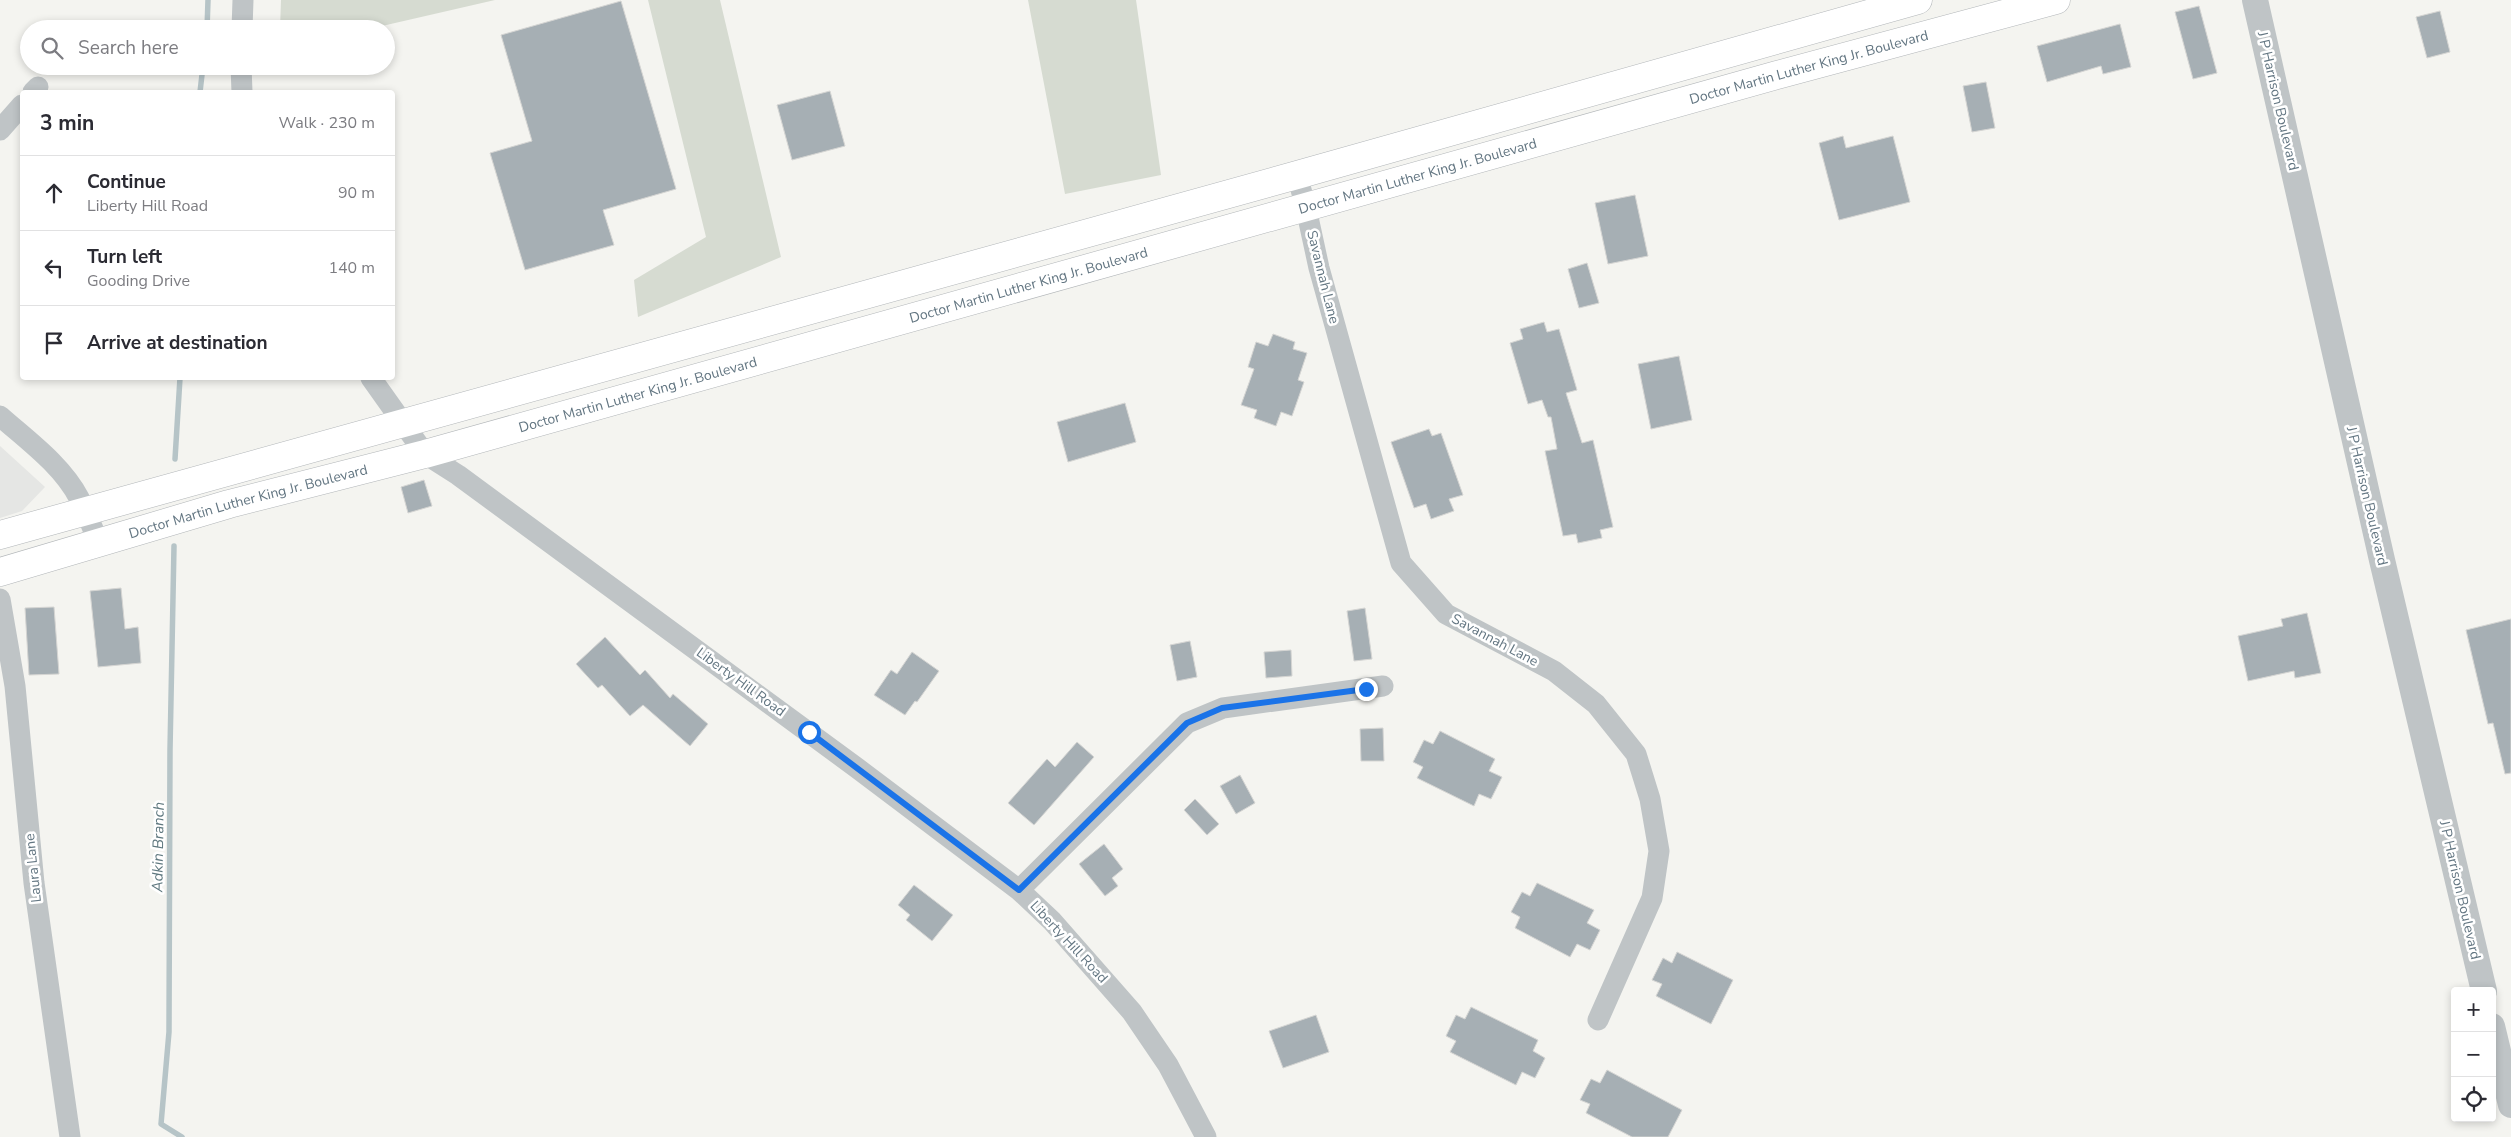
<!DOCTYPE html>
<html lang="en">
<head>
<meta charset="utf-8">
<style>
	body { margin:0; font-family:"Nunito Sans",sans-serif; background:#f2f2f3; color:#2b2b33 }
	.controls { position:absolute; right:15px; bottom:15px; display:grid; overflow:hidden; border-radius:5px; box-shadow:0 2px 8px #0003 }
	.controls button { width:45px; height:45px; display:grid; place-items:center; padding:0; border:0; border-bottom:1px solid #e1e1e2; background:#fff; color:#2b2b33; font:25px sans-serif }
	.stop { position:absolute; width:15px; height:15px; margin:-11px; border:4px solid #1a73e8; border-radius:50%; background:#fff }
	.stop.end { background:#1a73e8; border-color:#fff; box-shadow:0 1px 5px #0008 }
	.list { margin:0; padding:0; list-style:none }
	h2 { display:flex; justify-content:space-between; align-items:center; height:65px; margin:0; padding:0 20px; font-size:21px }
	h2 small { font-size:16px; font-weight:400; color:#7c7c81 }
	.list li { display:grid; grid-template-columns:32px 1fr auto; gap:15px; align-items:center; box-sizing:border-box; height:75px; padding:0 20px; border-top:1px solid #e1e1e2 }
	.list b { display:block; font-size:19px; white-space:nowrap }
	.list p { margin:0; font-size:16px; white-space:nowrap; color:#7c7c81 }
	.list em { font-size:16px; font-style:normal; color:#7c7c81 }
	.icon { flex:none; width:28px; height:28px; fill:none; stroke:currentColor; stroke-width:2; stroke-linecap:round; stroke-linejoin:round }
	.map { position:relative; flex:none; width:2511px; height:1137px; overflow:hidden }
	.search { position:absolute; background:#fff; box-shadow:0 2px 8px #0003; left:20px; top:20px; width:375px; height:55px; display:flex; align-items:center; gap:12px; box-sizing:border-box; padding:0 18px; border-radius:28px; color:#7c7c81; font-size:19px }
	.panel { position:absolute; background:#fff; box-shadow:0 2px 8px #0003; left:20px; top:90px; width:375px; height:290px; border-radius:5px }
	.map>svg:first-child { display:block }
	.built { fill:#e5e6e4 }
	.green { fill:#d6dbd1 }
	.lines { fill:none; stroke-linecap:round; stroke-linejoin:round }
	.stream { stroke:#b6c4c7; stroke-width:5.5 }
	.building { fill:#a6afb4; stroke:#d5d5d3 }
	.trunk-casing { stroke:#b2b6b9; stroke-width:29 }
	.minor { stroke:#bfc4c6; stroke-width:21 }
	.tertiary { stroke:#bfc4c6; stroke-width:26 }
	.trunk { stroke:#fff; stroke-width:28 }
	.route { stroke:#1a73e8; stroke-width:6 }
	.labels { text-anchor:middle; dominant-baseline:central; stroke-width:5; stroke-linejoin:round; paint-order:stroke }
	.street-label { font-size:14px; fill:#637682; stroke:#fff }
	.water-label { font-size:15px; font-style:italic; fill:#5f787f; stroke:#fff }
</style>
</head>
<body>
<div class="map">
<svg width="2511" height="1137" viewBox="0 0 2511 1137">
	<rect width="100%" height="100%" fill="#f4f4f0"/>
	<!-- built -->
	<path class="built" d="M0 446 45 487 22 511 0 518Z"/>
	<!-- green -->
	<path class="green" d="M281 0H495L369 29H280Z
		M648 0H720L781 257 638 317 634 280 706 237Z
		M1028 0H1136L1161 175 1065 194Z"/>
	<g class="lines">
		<!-- stream -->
		<path class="stream" d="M207 29 208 0
			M200 92 203 66
			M175 459 180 378
			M174 546 170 750 169 1032 161 1124 182 1137"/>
	</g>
	<!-- building -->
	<path class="building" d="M621 1 676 189 603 210 614 245 525 270 490 153 532 141 501 35Z
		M2199 6 2217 73 2193 79 2175 12Z
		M2440 11 2450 52 2427 58 2416 17Z
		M2120 24 2131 67 2103 74 2101 66 2047 82 2037 46Z
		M1986 82 1995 128 1972 132 1963 86Z
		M830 91 845 146 792 160 777 105Z
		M1843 136 1846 148 1893 136 1910 202 1839 220 1819 143Z
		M1635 195 1648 256 1608 264 1595 203Z
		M1587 263 1599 303 1579 308 1568 269Z
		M1544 322 1547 332 1559 329 1577 390 1566 393 1582 443 1593 440 1613 527 1600 530 1602 538 1578 543 1576 534 1563 536 1545 451 1557 449 1551 417H1548L1542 400 1528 404 1510 343 1523 339 1520 329Z
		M1273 334 1295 342 1293 349 1307 353 1298 380 1304 382 1292 416 1281 412 1276 426 1254 418 1257 410 1241 405 1254 369 1248 367 1256 342 1268 346Z
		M1679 356 1692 420 1651 429 1638 364Z
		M1125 403 1136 442 1068 462 1057 422Z
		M1429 429 1432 436 1441 433 1463 495 1449 499 1454 511 1431 519 1426 504 1414 508 1391 442Z
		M424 480 432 506 408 513 401 487Z
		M121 588 125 629 138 627 141 663 98 667 90 591Z
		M54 607 59 674 29 675 25 608Z
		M1365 608 1372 659 1354 661 1347 611Z
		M2307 613 2321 673 2295 678 2294 671 2248 681 2238 636 2283 626 2281 619Z
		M2511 619V773L2505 774 2493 723 2488 724 2466 630Z
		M605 637 640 675 645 670 670 698 673 694 708 724 690 746 643 705 630 716 602 685 598 688 576 664Z
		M1190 641 1197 677 1177 681 1170 645Z
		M1291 650 1292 676 1266 678 1264 652Z
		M912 652 939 671 917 702 915 701 905 715 874 695 891 670 897 674Z
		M1383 728 1384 761H1361L1360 729Z
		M1440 731 1495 759 1489 771 1502 777 1491 799 1479 794 1474 806 1417 778 1423 767 1413 762 1424 740 1433 744Z
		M1077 742 1094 757 1034 825 1008 803 1047 759 1055 767Z
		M1240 775 1255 803 1236 814 1220 786Z
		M1195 799 1219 824 1207 835 1184 810Z
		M1104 844 1123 869 1112 878 1118 886 1105 896 1079 864Z
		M1537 883 1594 910 1587 923 1600 930 1590 950 1577 944 1570 957 1515 928 1520 917 1511 912 1522 892 1530 896Z
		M914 885 953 915 932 941 906 920 910 915 898 905Z
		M1677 952 1733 980 1711 1024 1656 996 1662 984 1652 980 1663 958 1672 963Z
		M1471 1007 1538 1040 1533 1051 1545 1058 1535 1078 1522 1072 1516 1085 1450 1052 1456 1041 1446 1036 1456 1015 1465 1019Z
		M1316 1015 1329 1052 1283 1068 1269 1031Z
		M1607 1070 1682 1110 1668 1137H1632L1586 1113 1590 1104 1580 1100 1591 1079 1600 1083Z"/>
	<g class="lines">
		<!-- trunk casing -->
		<g class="trunk-casing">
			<g id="trunk">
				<path d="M0 535 1297 175 1918 0"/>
				<path id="s1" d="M0 572 229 504 425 454 1777 75 2056 0"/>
			</g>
		</g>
		<!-- minor -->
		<path class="minor" d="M242 29 243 0
			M241 66 242 92
			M33 92 38 87
			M0 130 22 105
			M1297 175 1306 208 1319 268 1401 563 1446 614 1554 671 1596 704 1636 754 1650 799 1659 851 1652 898 1598 1020
			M371 378 425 454 458 475 857 768 1019 890 1052 921 1132 1012 1168 1065 1206 1137
			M0 416C27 440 62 465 79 498 87 513 93 529 99 544
			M0 599 15 686 34 883 70 1137
			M1019 890 1187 723 1223 708 1383 686"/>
		<!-- tertiary -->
		<path class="tertiary" d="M2255 0 2382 560 2484 991
			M2492 1026 2511 1105"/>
		<!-- trunk -->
		<use href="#trunk" class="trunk"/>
	</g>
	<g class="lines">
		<!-- route -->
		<path class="route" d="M809 732 1019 890 1187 723 1222 708 1366 689"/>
	</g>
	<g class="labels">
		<!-- street labels -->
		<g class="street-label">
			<text stroke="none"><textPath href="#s1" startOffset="1878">Doctor Martin Luther King Jr. Boulevard</textPath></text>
			<text transform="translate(2278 101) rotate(77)">J P Harrison Boulevard</text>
			<text stroke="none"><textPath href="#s1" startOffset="1472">Doctor Martin Luther King Jr. Boulevard</textPath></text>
			<text transform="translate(1323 277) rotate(76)">Savannah Lane</text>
			<text stroke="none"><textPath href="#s1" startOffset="1068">Doctor Martin Luther King Jr. Boulevard</textPath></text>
			<text stroke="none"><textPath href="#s1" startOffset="662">Doctor Martin Luther King Jr. Boulevard</textPath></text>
			<text transform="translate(2367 496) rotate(77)">J P Harrison Boulevard</text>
			<text stroke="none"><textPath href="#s1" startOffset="258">Doctor Martin Luther King Jr. Boulevard</textPath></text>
			<text transform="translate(1495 640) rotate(28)">Savannah Lane</text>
			<text transform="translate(741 682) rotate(36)">Liberty Hill Road</text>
			<text transform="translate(33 868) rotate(-96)">Laura Lane</text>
			<text transform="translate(2460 890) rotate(77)">J P Harrison Boulevard</text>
			<text transform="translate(1069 942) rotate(47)">Liberty Hill Road</text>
		</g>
		<!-- water labels -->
		<g class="water-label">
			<text transform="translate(158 847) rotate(-89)">Adkin Branch</text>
		</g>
	</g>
</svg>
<div class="controls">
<button>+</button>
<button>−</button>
<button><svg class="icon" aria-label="locate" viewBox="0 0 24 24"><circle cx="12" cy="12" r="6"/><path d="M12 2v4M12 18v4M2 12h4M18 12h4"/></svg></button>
</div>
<div class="stop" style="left:809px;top:732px"></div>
<div class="stop end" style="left:1366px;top:689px"></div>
<div class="search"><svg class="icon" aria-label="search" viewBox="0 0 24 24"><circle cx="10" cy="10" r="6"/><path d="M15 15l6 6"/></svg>Search here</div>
<section class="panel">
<h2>3 min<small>Walk · 230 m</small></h2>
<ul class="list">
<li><svg class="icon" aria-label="ahead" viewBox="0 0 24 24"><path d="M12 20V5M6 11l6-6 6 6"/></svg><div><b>Continue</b><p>Liberty Hill Road</p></div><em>90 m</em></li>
<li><svg class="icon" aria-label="left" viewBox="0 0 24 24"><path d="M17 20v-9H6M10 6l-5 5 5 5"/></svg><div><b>Turn left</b><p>Gooding Drive</p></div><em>140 m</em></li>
<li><svg class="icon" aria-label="arrive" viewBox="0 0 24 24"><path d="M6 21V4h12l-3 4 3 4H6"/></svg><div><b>Arrive at destination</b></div></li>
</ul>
</section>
</div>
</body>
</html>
